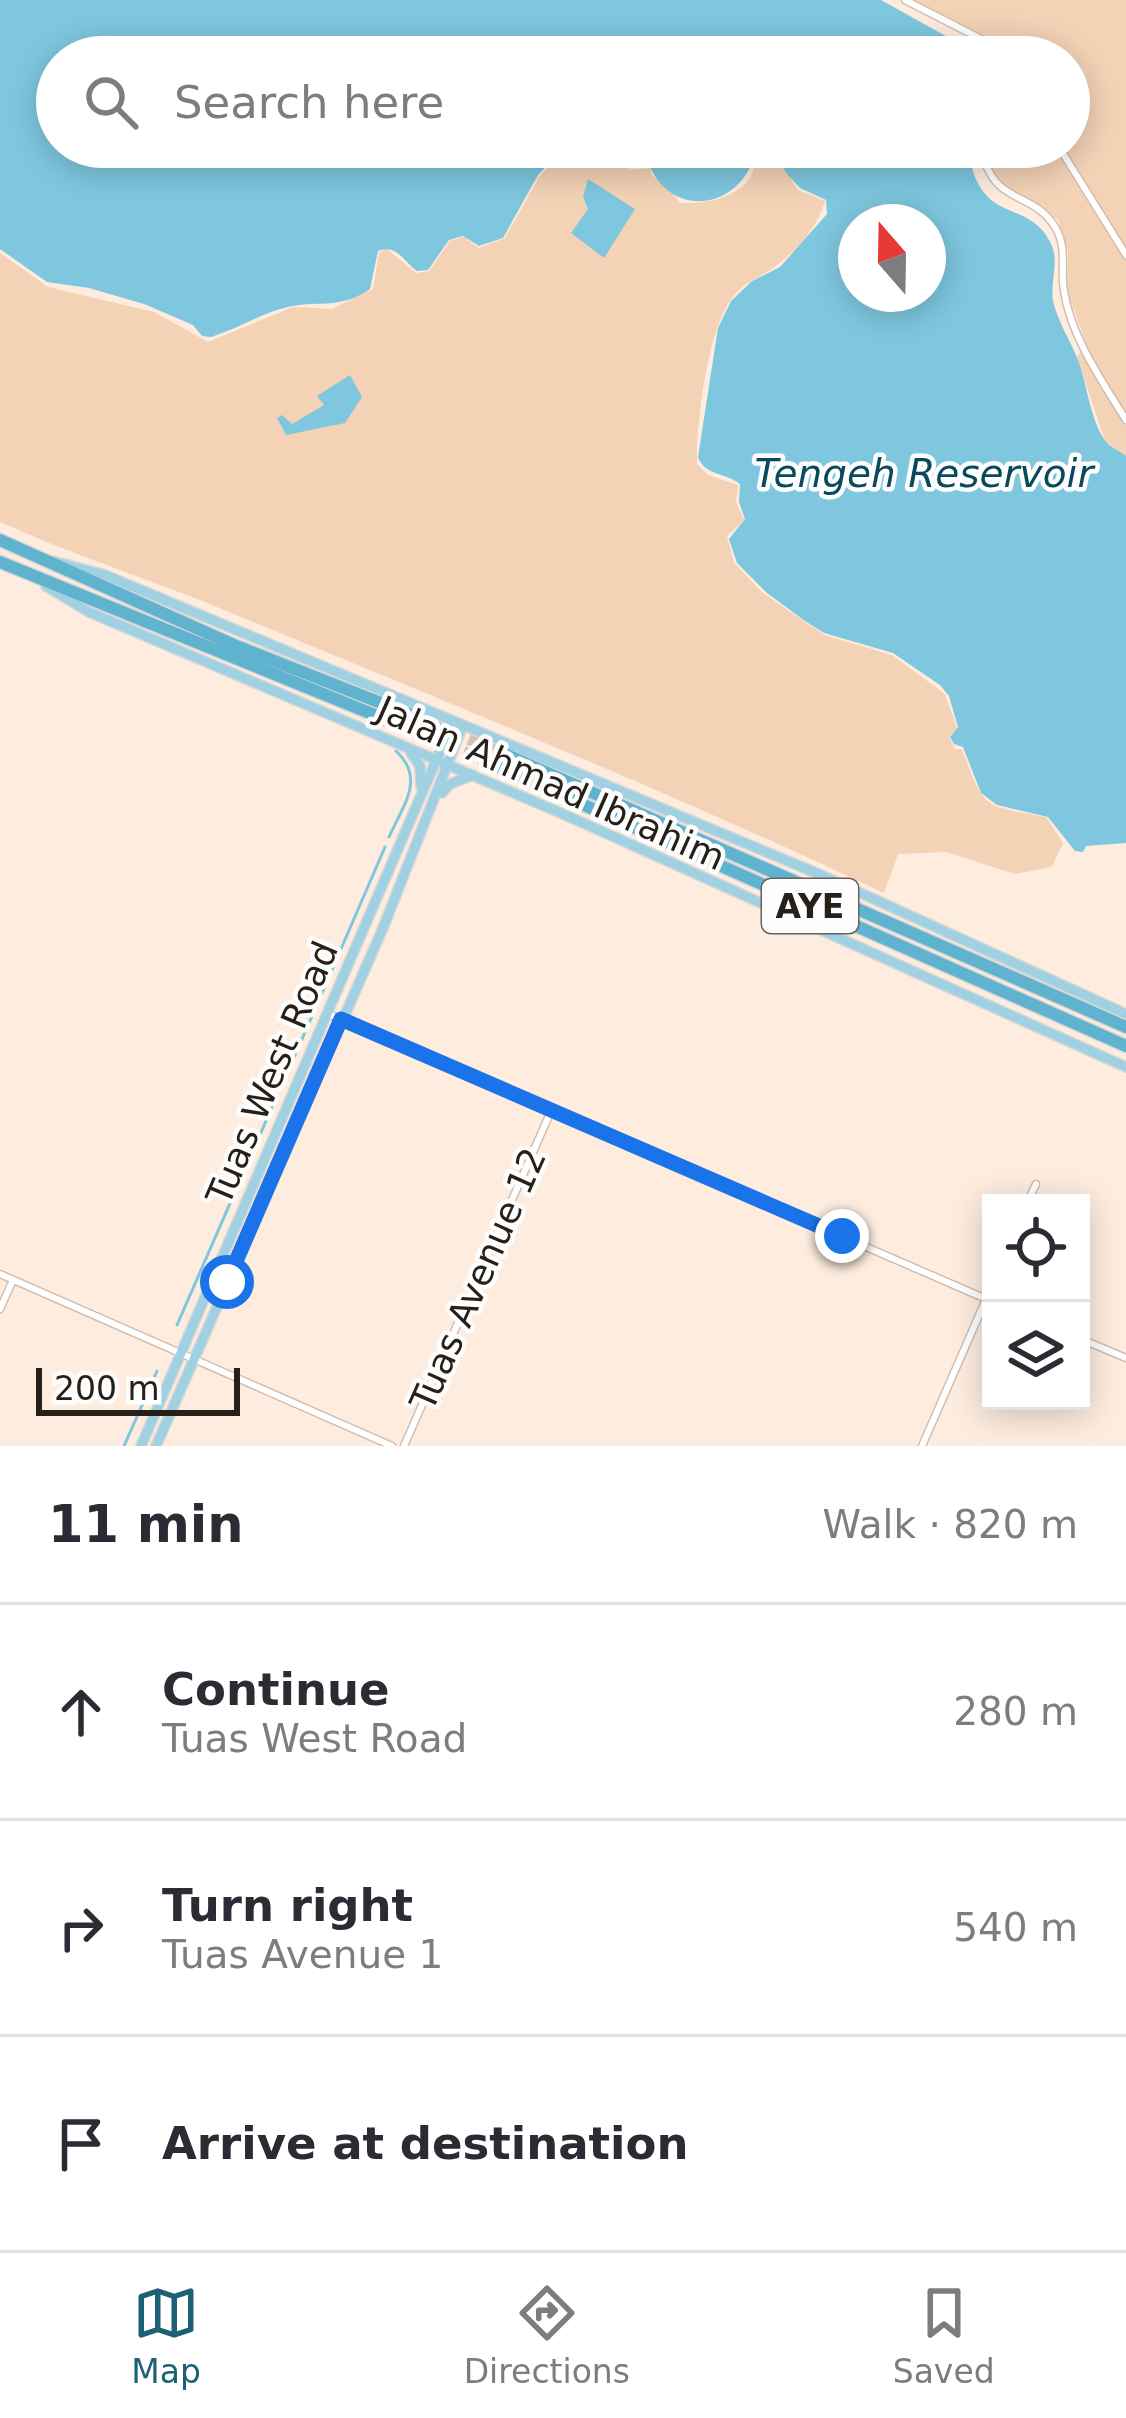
<!DOCTYPE html>
<html lang="en">
<head>
<meta charset="utf-8">
<style>
	body { margin:0; font-family:"DejaVu Sans",sans-serif; background:#f2f2f3; color:#2b2b33 }
	.controls { position:absolute; right:36px; bottom:36px; display:grid; overflow:hidden; border-radius:0px; box-shadow:0 6px 30px #0003 }
	.controls button { width:108px; height:108px; display:grid; place-items:center; padding:0; border:0; border-bottom:3px solid #e1e1e2; background:#fff; color:#2b2b33; font:60px sans-serif }
	.compass { position:absolute; left:838px; top:204px; width:108px; height:108px; border-radius:50%; background:#fff; box-shadow:0 6px 30px #0003; rotate:340deg }
	.scale { position:absolute; left:36px; bottom:30px; width:204px; box-sizing:border-box; padding-left:12px; border:6px solid #272019; border-top:0; font-size:33px; line-height:42px; white-space:nowrap; color:#272019; -webkit-text-stroke:9px #fdfdfd; paint-order:stroke }
	.stop { position:absolute; width:36px; height:36px; margin:-27px; border:9px solid #1a73e8; border-radius:50%; background:#fff }
	.stop.end { background:#1a73e8; border-color:#fff; box-shadow:0 3px 12px #0008 }
	.list { margin:0; padding:0; list-style:none }
	h2 { display:flex; justify-content:space-between; align-items:center; height:156px; margin:0; padding:0 48px; font-size:51px }
	h2 small { font-size:39px; font-weight:400; color:#7c7c81 }
	.list li { display:grid; grid-template-columns:78px 1fr auto; gap:36px; align-items:center; box-sizing:border-box; height:216px; padding:0 48px; border-top:3px solid #e1e1e2 }
	.list b { display:block; font-size:45px; white-space:nowrap }
	.list p { margin:0; font-size:39px; white-space:nowrap; color:#7c7c81 }
	.list em { font-size:39px; font-style:normal; color:#7c7c81 }
	.icon { flex:none; width:66px; height:66px; fill:none; stroke:currentColor; stroke-width:2; stroke-linecap:round; stroke-linejoin:round }
	.map { position:relative; flex:none; width:1126px; height:1446px; overflow:hidden }
	.search { position:absolute; background:#fff; box-shadow:0 6px 30px #0003; left:36px; right:36px; top:36px; height:132px; display:flex; align-items:center; gap:30px; box-sizing:border-box; padding:0 42px; border-radius:66px; color:#7c7c81; font-size:45px }
	.sheet { height:804px; background:#fff }
	nav { display:flex; justify-content:space-around; align-items:center; box-sizing:border-box; height:168px; border-top:3px solid #e1e1e2; background:#fff; font-size:33px; color:#7c7c81 }
	nav a { display:grid; justify-items:center; gap:6px }
	nav .on { color:#1e6174 }
	.map>svg:first-child { display:block }
	.green { fill:#f3d2b6 }
	.water { fill:#7ec7df; fill-rule:evenodd }
	.lines { fill:none; stroke-linecap:round; stroke-linejoin:round }
	.stream { stroke:#7ec7df; stroke-width:3 }
	.highway-tunnel { stroke:#d3c3b7; stroke-width:12; stroke-dasharray:12 6; stroke-linecap:butt }
	.street-casing { stroke:#d3beae; stroke-width:9 }
	.primary-casing { stroke:#d8d7d6; stroke-width:12 }
	.highway-casing { stroke:#d8d7d6; stroke-width:15 }
	.street { stroke:#fff; stroke-width:6 }
	.primary { stroke:#9fd1e2; stroke-width:9 }
	.highway { stroke:#5fb3ce; stroke-width:12 }
	.route { stroke:#1a73e8; stroke-width:15 }
	.labels { text-anchor:middle; dominant-baseline:central; stroke-width:9; stroke-linejoin:round; paint-order:stroke }
	.shield { fill:#fdfdfd; stroke:#67625d; stroke-width:3 }
	.shield-label { font-size:33px; font-weight:bold; fill:#272019 }
	.street-label { font-size:36px; fill:#272019; stroke:#fdfdfd }
	.water-label { font-size:39px; font-style:italic; fill:#084a5b; stroke:#fdfdfd }
</style>
</head>
<body>
<div class="map">
<svg width="1126" height="1446" viewBox="0 0 1126 1446">
	<rect width="100%" height="100%" fill="#feecdf"/>
	<!-- green -->
	<path class="green" d="M914 0H1126V456L1105 441 1077 357 1087 346 1067 291 1068 251 1058 220 991 176 978 147H1069V57H1017Z
		M568 147H594L631 170 650 168 652 176 664 183 680 203C704 204 738 199 751 176 755 168 757 155 759 147L771 148 798 190 825 201C817 229 792 257 767 272 755 279 745 283 736 293 708 321 696 425 697 464L708 475 738 485 736 502 744 520 727 536 734 563 763 593 824 635 892 655 945 694 957 728 949 737 955 749H962C985 811 982 805 1046 817L1063 843 1052 867 1015 874 946 852 898 854 884 893C669 791 448 703 229 612 153 580 75 556 0 522V253L48 287 154 312 208 342 293 307 332 309 373 289 379 253 386 248 416 273 429 271 450 241 464 237 479 248 505 238 539 177Z"/>
	<!-- water -->
	<path class="water" d="M0 0H881L980 55 57 57V147H564L538 175 503 238 479 246 463 236 449 240 428 270 417 271C403 261 397 244 378 251L370 289C339 311 316 299 284 308 258 315 237 329 211 337L202 336 193 325 144 304 89 288 47 282 0 249Z
		M596 147H756C747 206 676 223 650 167L642 163 631 168Z
		M773 147H968C978 230 1030 195 1052 246 1059 262 1050 283 1053 301 1058 322 1070 340 1078 360 1087 384 1090 418 1104 439 1108 446 1120 451 1126 456V843L1086 846 1083 852 1075 851 1048 817 997 805 981 793 963 747 954 744 950 737 958 727 949 696 940 685 893 653 824 633 805 621 767 593 737 563 729 539 745 519 739 502 740 484C725 472 705 476 698 457L718 328 731 301 752 281 780 267 827 214 826 200 800 188 786 173ZM856 222H928V294H856Z
		M588 179 635 209 604 258 571 233 588 209 583 197Z
		M350 375 362 397 345 423 286 435 277 418 282 415 292 424 324 405 317 396Z"/>
	<g class="lines">
		<!-- stream -->
		<path class="stream" d="M389 837C403 805 426 779 396 751
			M290 1067 385 847
			M281 1087 286 1077
			M177 1325 276 1098
			M124 1446 157 1371"/>
		<!-- highway-tunnel -->
		<path class="highway-tunnel" d="M419 718 500 752
			M414 731 494 765"/>
		<!-- street casing -->
		<g class="street-casing">
			<path id="street" d="M905 0 981 39 989 50 1005 57
				M981 147C992 207 1032 189 1055 227 1068 248 1060 269 1064 291 1071 337 1102 381 1126 420
				M1059 147 1126 255
				M326 1013 991 1301
				M1027 1203 1036 1184
				M0 1274 392 1446
				M0 1309 13 1280
				M1081 1339 1126 1358
				M404 1446 551 1111
				M922 1446 991 1288"/>
		</g>
		<!-- primary casing -->
		<g class="primary-casing">
			<path id="primary" d="M53 561 105 575 821 875 1126 1014
				M46 586 89 612 563 814 1126 1067
				M411 753 420 766 421 786
				M442 793 450 784 473 775
				M141 1446 453 721
				M156 1446 383 928 463 725"/>
		</g>
		<!-- highway casing -->
		<g class="highway-casing">
			<path id="highway" d="M0 540 234 645 419 718
				M0 562 414 731
				M500 752 1126 1027
				M494 765 1126 1046"/>
		</g>
		<!-- street -->
		<use href="#street" class="street"/>
		<!-- primary -->
		<use href="#primary" class="primary"/>
		<!-- highway -->
		<use href="#highway" class="highway"/>
	</g>
	<g class="lines">
		<!-- route -->
		<path class="route" d="M227 1282 341 1019 842 1236"/>
	</g>
	<g class="labels">
		<!-- shield labels -->
		<rect class="shield" x="762" y="879" width="96" height="54" rx="9"/>
		<g class="shield-label">
			<text x="810" y="906">AYE</text>
		</g>
		<!-- street labels -->
		<g class="street-label">
			<text transform="translate(551 783) rotate(24)">Jalan Ahmad Ibrahim</text>
			<text transform="translate(272 1073) rotate(-67)">Tuas West Road</text>
			<text transform="translate(478 1279) rotate(-66)">Tuas Avenue 12</text>
		</g>
		<!-- water labels -->
		<g class="water-label">
			<text x="924" y="473">Tengeh Reservoir</text>
		</g>
	</g>
</svg>
<div class="controls">
<button><svg class="icon" aria-label="locate" viewBox="0 0 24 24"><circle cx="12" cy="12" r="6"/><path d="M12 2v4M12 18v4M2 12h4M18 12h4"/></svg></button>
<button><svg class="icon" aria-label="layers" viewBox="0 0 24 24"><path d="M12 4l9 5-9 5-9-5zM3 14l9 5 9-5"/></svg></button>
</div>
<svg class="compass" viewBox="-18 -18 36 36"><path d="M0-13l5 13h-10z" fill="#e53935"/><path d="M0 13l5-13h-10z" fill="#7c7c81"/></svg>
<div class="scale">200 m</div>
<div class="stop" style="left:227px;top:1282px"></div>
<div class="stop end" style="left:842px;top:1236px"></div>
<div class="search"><svg class="icon" aria-label="search" viewBox="0 0 24 24"><circle cx="10" cy="10" r="6"/><path d="M15 15l6 6"/></svg>Search here</div>
</div>
<section class="sheet">
<h2>11 min<small>Walk · 820 m</small></h2>
<ul class="list">
<li><svg class="icon" aria-label="ahead" viewBox="0 0 24 24"><path d="M12 20V5M6 11l6-6 6 6"/></svg><div><b>Continue</b><p>Tuas West Road</p></div><em>280 m</em></li>
<li><svg class="icon" aria-label="right" viewBox="0 0 24 24"><path d="M7 20v-9h11M14 6l5 5-5 5"/></svg><div><b>Turn right</b><p>Tuas Avenue 1</p></div><em>540 m</em></li>
<li><svg class="icon" aria-label="arrive" viewBox="0 0 24 24"><path d="M6 21V4h12l-3 4 3 4H6"/></svg><div><b>Arrive at destination</b></div></li>
</ul>
</section>
<nav>
<a class="on"><svg class="icon" aria-label="map" viewBox="0 0 24 24"><path d="M3 6l6-2 6 2 6-2v14l-6 2-6-2-6 2zM9 4v14M15 6v14"/></svg>Map</a>
<a><svg class="icon" aria-label="directions" viewBox="0 0 24 24"><path d="M12 3l9 9-9 9-9-9zM9 14v-3h6M13 9l2 2-2 2"/></svg>Directions</a>
<a><svg class="icon" aria-label="saved" viewBox="0 0 24 24"><path d="M7 4h10v16l-5-4-5 4z"/></svg>Saved</a>
</nav>
</body>
</html>
